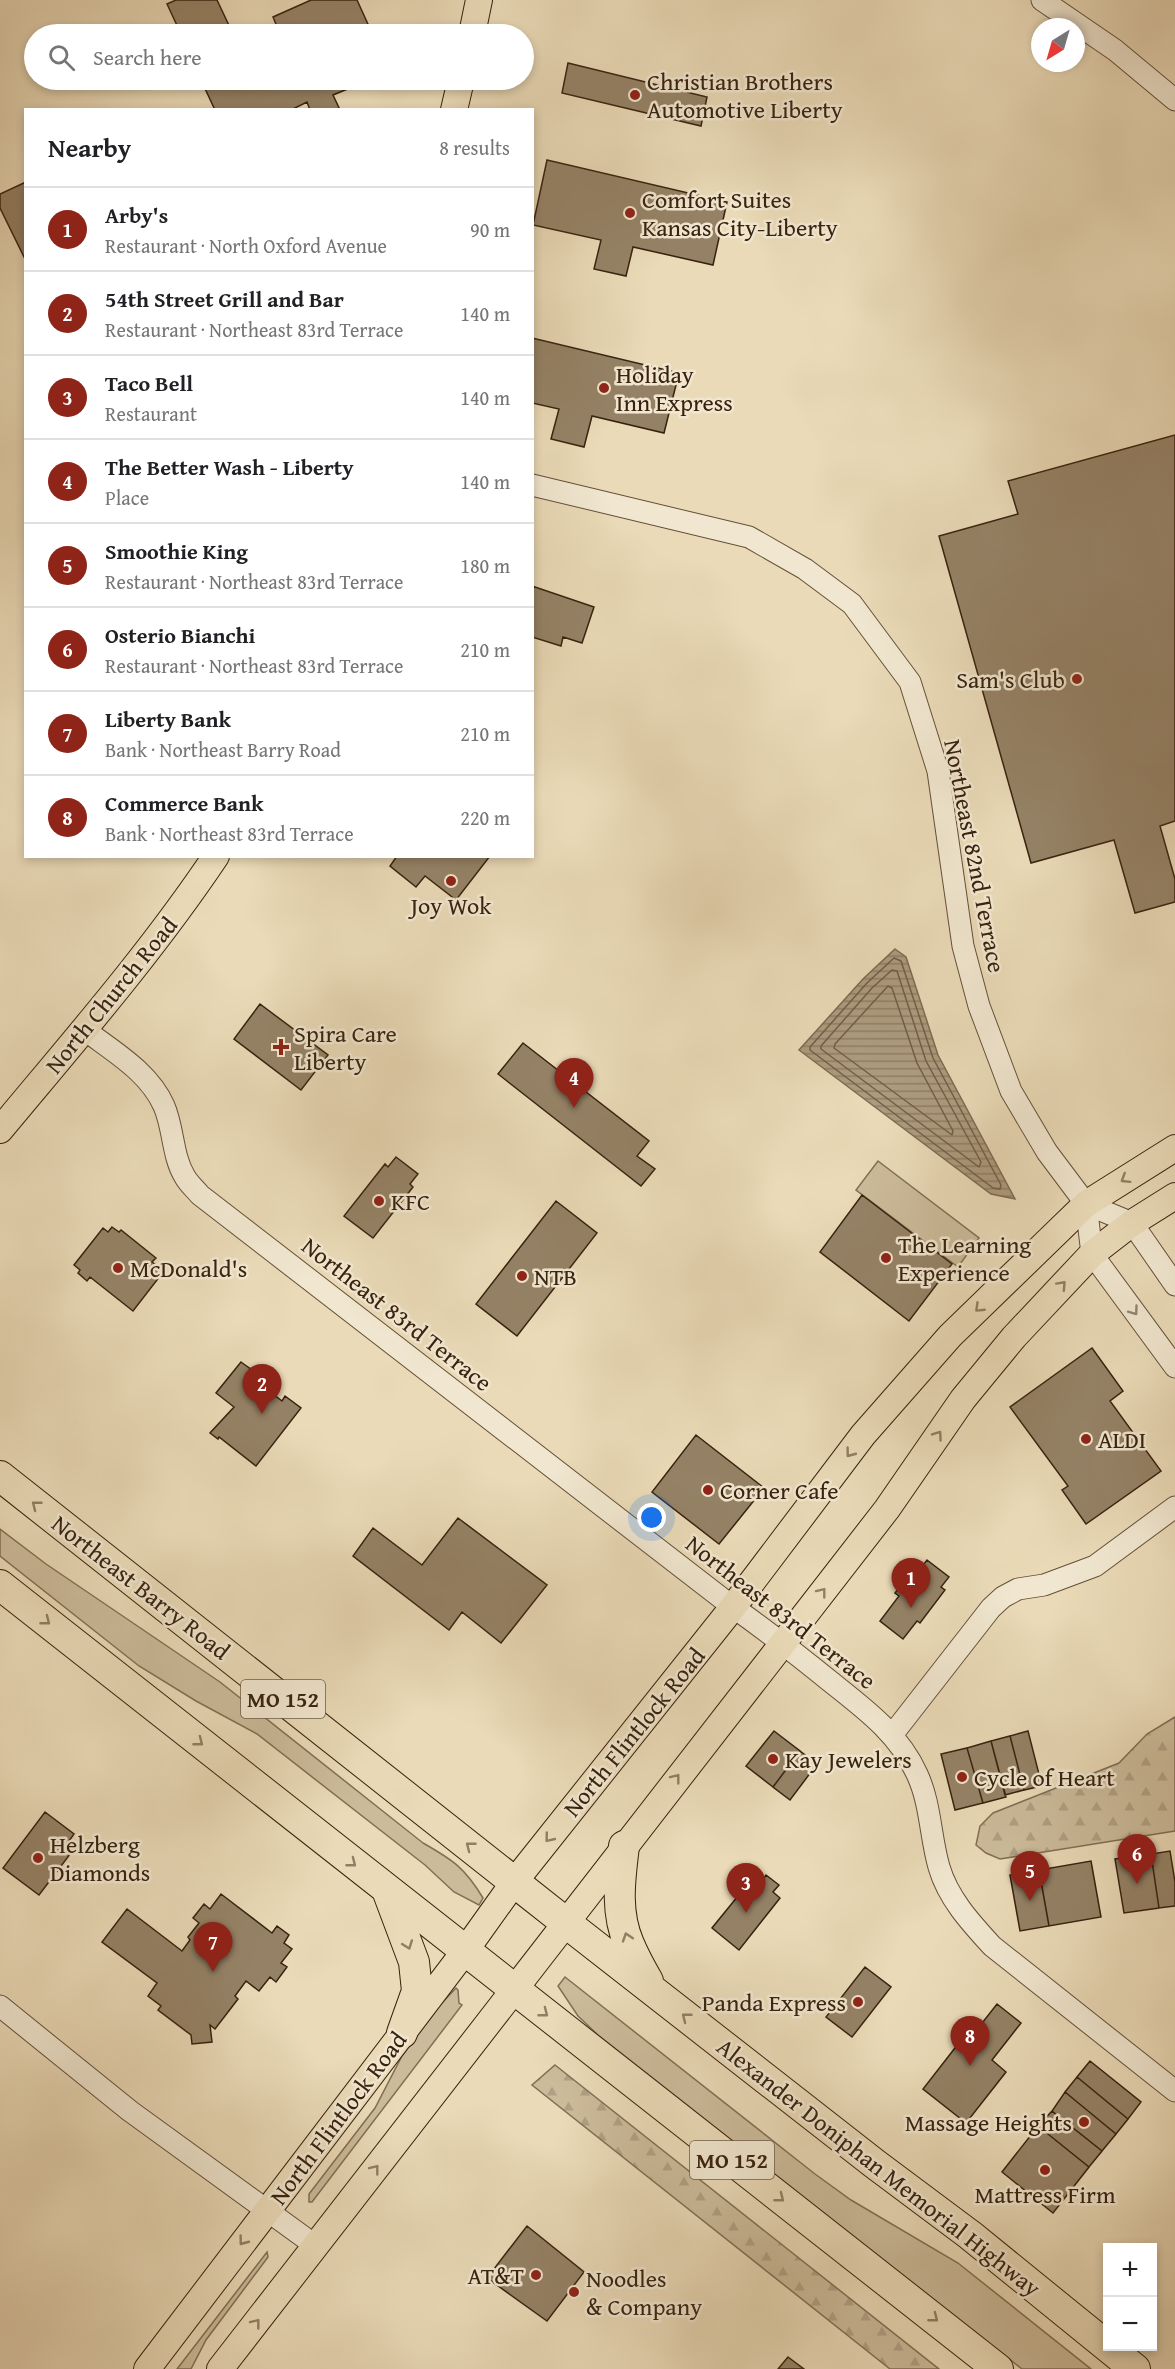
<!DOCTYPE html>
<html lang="en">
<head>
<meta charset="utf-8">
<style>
	body { margin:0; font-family:"Gentium Book Plus",serif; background:#f2f2f2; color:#202124 }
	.controls { position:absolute; right:18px; bottom:18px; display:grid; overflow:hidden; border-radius:0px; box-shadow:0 3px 9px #0003 }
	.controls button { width:54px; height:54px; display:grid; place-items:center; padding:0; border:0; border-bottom:2px solid #e0e0e0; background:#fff; color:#202124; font:30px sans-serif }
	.compass { position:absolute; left:1031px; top:18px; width:54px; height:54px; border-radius:50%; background:#fff; box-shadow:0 3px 9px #0003; rotate:217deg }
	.you { position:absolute; left:652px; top:1518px; width:21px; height:21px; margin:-15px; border:4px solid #fff; border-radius:50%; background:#1a73e8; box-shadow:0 0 0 9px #1a73e833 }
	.badge { display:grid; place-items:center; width:39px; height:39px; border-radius:50%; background:#8f2418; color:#fff; font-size:20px; font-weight:700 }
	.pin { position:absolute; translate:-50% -50px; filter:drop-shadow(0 2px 3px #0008) }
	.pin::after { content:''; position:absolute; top:32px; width:21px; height:18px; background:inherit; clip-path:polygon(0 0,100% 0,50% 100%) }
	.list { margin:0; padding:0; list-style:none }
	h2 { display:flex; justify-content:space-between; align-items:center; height:78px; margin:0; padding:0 24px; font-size:26px }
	h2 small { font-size:20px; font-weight:400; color:#757577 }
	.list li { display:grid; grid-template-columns:39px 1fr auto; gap:18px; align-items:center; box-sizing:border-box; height:84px; padding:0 24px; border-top:2px solid #e0e0e0 }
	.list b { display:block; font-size:22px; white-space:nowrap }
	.list p { margin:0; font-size:20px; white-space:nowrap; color:#757577 }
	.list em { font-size:20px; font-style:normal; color:#757577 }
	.icon { flex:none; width:33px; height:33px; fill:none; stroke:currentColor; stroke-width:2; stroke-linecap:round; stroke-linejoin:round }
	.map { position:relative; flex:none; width:1175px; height:2369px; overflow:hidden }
	.search { position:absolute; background:#fff; box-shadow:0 3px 9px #0003; left:24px; top:24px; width:510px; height:66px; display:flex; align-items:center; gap:15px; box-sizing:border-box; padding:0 21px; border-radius:33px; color:#757577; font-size:22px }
	.panel { position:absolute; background:#fff; box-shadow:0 3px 9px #0003; left:24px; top:108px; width:510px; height:750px; border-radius:0px }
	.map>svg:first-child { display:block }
	.green { fill:#ccbb9a; stroke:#826e54; stroke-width:1.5 }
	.forest { fill:url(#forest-firs); stroke:#826e54; stroke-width:1.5 }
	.water { fill:url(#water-rules); stroke:#7e6b52; stroke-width:1.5 }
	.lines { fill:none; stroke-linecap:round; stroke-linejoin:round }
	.shore { stroke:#725e46; stroke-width:1.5 }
	.building { fill:#958266; stroke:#38220f; stroke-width:1.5 }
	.minor-casing { stroke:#645039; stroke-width:23 }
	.major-casing { stroke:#38220f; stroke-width:28 }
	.highway-casing { stroke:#38220f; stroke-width:32 }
	.minor { stroke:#f1e7d0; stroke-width:21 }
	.major { stroke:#eadab7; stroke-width:26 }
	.highway { stroke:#eadab7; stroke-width:30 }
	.oneway { stroke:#917e63 }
	.oneway2 { stroke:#948470 }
	.poi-dot { fill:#8f2418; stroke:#f1e7d0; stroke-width:2 }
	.labels { text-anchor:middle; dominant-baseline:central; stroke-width:5; stroke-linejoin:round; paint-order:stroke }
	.shield { fill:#f1e7d0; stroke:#705d49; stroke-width:1.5 }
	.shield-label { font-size:22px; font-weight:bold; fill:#38220f }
	.poi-label { font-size:24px; fill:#38220f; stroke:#f1e7d0; text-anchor:start }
	.street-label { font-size:24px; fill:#38220f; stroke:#f1e7d0 }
</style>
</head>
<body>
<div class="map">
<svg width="1175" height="2369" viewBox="0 0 1175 2369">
	<defs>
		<pattern id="forest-firs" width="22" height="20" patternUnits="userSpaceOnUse" patternTransform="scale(1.5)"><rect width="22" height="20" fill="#ccbb9a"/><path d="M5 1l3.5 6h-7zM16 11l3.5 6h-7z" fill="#b0a084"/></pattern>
		<pattern id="water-rules" width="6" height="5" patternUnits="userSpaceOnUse" patternTransform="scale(1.5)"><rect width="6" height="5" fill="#ad9b7e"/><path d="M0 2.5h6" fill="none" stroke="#8e7e66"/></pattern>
	</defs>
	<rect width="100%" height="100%" fill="#eadab7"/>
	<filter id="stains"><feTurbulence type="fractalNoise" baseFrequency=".00333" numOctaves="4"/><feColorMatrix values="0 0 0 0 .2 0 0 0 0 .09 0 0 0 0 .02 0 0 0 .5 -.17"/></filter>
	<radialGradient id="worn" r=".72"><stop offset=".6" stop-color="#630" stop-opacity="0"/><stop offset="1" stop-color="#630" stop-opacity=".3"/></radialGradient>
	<!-- green -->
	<path class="green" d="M878 1161 979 1238 958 1267 856 1190Z
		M0 1529 46 1564 220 1682 423 1843C453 1860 465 1868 483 1898L479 1905 454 1892 425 1865 257 1734 196 1701 139 1666 0 1556Z
		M565 1977 815 2174 851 2200 958 2263 1091 2369H1022L598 2035 578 2016 558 1986Z
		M456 1988 458 1990 459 2003 462 2005 312 2202H309V2194L375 2108 402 2056 441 2004Z
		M267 2252 268 2257 206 2340 191 2369H177Z"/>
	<!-- forest -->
	<path class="forest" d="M1175 1717V1831L1000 1859 986 1853 976 1845 980 1826 993 1813 1119 1763 1147 1734Z
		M555 2065 939 2369H890L532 2085Z"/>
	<!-- water -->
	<path class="water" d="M895 949 906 957 938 1055 1015 1199 991 1194 799 1050 863 979Z"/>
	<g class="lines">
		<!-- shore -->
		<path class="shore" d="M894 958 901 961 933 1058 1001 1185 1000 1189 993 1188 810 1050V1047L867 983Z
			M892 970 897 971 926 1061 981 1162 979 1167 821 1049V1046L872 988Z
			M888 986 892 988 917 1063 953 1131 952 1135 834 1048 835 1044Z"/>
	</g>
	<!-- building -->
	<path class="building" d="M176 0H217L233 34H181L167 4Z
		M311 0H357L372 33 280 34 273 17Z
		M568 63 707 97 701 126 562 93Z
		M201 80H346L350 88 333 95 340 110H310L307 102 291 110H215Z
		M547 160 727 202 713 265 633 247 626 276 594 269 601 240 533 225Z
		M26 182V261L0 208V194Z
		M532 338 679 373 664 433 592 416 584 447 551 439 559 409 532 403Z
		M1175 435V821L1160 826 1175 879V902L1135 913 1114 840 1031 863 939 536 1018 514 1008 481Z
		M532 586 594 607 582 643 563 637 561 646 532 637Z
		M397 856H490L456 900 425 876 416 887 390 866Z
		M260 1004 328 1055 301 1090 234 1039Z
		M523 1043 649 1141 637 1156 655 1169 641 1186 498 1074Z
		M396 1157 418 1174 410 1184 413 1187 373 1238 344 1216 385 1164 388 1167Z
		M862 1195 952 1264 909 1321 820 1252Z
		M556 1201 597 1233 517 1336 476 1304Z
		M112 1227 119 1232 121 1230 156 1258 152 1262 164 1271 133 1311 90 1277 87 1281 78 1273 80 1270 74 1265 103 1228 108 1232Z
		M1092 1348 1123 1391 1110 1401 1161 1471 1086 1524 1062 1490 1068 1486 1010 1407Z
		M241 1362 259 1375 255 1380 282 1401 285 1396 301 1408 256 1466 219 1437 218 1439 210 1433 234 1407 216 1393Z
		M696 1435 764 1488 719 1544 652 1492Z
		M458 1518 547 1585 501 1643 462 1612 449 1630 353 1556 373 1528 422 1565Z
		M927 1560 949 1577 941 1587 945 1590 920 1623 917 1621 903 1639 880 1621 899 1596 895 1593 901 1585 905 1588Z
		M774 1731 800 1751 773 1787 746 1766Z
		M1028 1731 1042 1786 1024 1790 1010 1736Z
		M1010 1736 1024 1790 1005 1795 991 1741Z
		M991 1741 1006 1797 983 1803 967 1748Z
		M967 1748 983 1803 955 1810 941 1754Z
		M800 1751 817 1764 790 1800 773 1787Z
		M45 1812 74 1834 67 1844 74 1849 39 1895 3 1868Z
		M1170 1851 1175 1882V1906L1159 1908 1151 1854Z
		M1151 1854 1159 1908 1124 1913 1115 1859Z
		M1091 1861 1101 1917 1049 1926 1039 1870Z
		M1039 1870 1049 1926 1020 1931 1010 1875Z
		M755 1875 762 1881 766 1875 779 1885 773 1892 780 1898 739 1950 712 1928Z
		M221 1894 272 1933 277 1926 289 1935 284 1943 292 1949 281 1963 287 1967 276 1982 270 1977 259 1991 246 1981 235 1996 238 1999 215 2029 210 2025 212 2042 192 2044 191 2035 158 2010 161 2006 148 1996 157 1983 102 1942 127 1909 182 1951 190 1940 188 1937 199 1923 193 1918 204 1904 210 1909Z
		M865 1967 891 1987 852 2037 826 2017Z
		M997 2004 1021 2023 992 2060 1006 2072 966 2123 923 2089 962 2039 968 2041Z
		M1090 2061 1141 2102 1128 2119 1077 2077Z
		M1077 2077 1128 2119 1116 2134 1065 2092Z
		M1065 2092 1116 2134 1102 2151 1052 2111Z
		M1052 2111 1102 2151 1089 2167 1038 2126Z
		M1038 2126 1089 2167 1053 2213 1002 2172Z
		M527 2226 584 2272 547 2321 487 2278Z
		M788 2357 804 2369H778Z"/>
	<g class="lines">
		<!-- minor casing -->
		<g class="minor-casing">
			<path id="minor" d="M1042 0 1115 50 1175 100
				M532 485 749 537 805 569 852 604 910 682 938 771 963 946 979 1006 1011 1091 1047 1152 1086 1204 1092 1254 1175 1367
				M85 1030C114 1052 149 1072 164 1106 174 1129 172 1156 185 1177 189 1184 195 1189 200 1195L733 1607C767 1631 799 1656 831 1682 865 1709 899 1734 917 1774 931 1804 930 1836 939 1867 948 1898 970 1922 992 1946L1175 2091
				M1086 1204 1132 1223 1175 1285
				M892 1735 991 1608 1003 1597 1018 1589 1044 1585 1095 1566 1175 1507
				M0 2006 130 2111 316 2246"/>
		</g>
		<!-- major casing -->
		<g class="major-casing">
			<path id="major" d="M472 34 479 0
				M454 110 461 80
				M0 1130C74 1041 151 953 216 856
				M147 2369 465 1951 515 1881 733 1607 863 1435 950 1336 1086 1204 1175 1148
				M220 2369 887 1509 963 1399 1014 1337 1092 1254 1132 1223 1175 1196"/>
		</g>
		<!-- highway casing -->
		<g class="highway-casing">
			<path id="highway" d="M0 1476 565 1922 875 2164 970 2235 1135 2369
				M0 1585 998 2369
				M624 1846C620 1879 615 1912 629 1944 634 1956 641 1969 648 1981
				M387 1890 414 1962 417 1991 402 2033"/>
		</g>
		<!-- minor -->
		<use href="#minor" class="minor"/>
		<!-- major -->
		<use href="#major" class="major"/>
		<!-- highway -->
		<use href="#highway" class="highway"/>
	</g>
	<!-- one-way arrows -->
	<defs><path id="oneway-chevron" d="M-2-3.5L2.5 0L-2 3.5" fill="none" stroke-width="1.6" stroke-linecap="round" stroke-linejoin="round" transform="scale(1.5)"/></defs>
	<g class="oneway">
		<use href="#oneway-chevron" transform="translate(1125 1179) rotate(148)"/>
		<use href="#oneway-chevron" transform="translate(1062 1285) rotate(-47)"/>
		<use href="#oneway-chevron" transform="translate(979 1308) rotate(136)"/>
		<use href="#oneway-chevron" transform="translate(938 1435) rotate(-55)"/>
		<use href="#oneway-chevron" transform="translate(850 1453) rotate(127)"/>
		<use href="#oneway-chevron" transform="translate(36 1505) rotate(-142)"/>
		<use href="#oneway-chevron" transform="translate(822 1592) rotate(-52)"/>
		<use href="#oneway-chevron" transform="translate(46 1621) rotate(38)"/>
		<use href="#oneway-chevron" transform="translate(199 1742) rotate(38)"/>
		<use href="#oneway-chevron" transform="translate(676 1778) rotate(-52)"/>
		<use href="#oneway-chevron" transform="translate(549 1838) rotate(129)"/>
		<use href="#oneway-chevron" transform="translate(470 1846) rotate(-142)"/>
		<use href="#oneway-chevron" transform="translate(352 1863) rotate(38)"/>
		<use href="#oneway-chevron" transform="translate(627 1937) rotate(-108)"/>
		<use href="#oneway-chevron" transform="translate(408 1945) rotate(70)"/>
		<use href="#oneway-chevron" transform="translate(544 2013) rotate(38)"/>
		<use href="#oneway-chevron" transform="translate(686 2017) rotate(-142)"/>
		<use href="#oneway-chevron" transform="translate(375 2169) rotate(-52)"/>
		<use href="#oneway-chevron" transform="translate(780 2198) rotate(38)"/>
		<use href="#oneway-chevron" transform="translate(243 2241) rotate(127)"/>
		<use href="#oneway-chevron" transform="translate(934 2318) rotate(38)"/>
		<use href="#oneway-chevron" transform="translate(256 2323) rotate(-52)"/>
	</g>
	<use class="oneway2" href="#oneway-chevron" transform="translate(1134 1311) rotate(54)"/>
	<!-- markers -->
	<g class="poi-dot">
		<circle cx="635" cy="95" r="6"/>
		<circle cx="630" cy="213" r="6"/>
		<circle cx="604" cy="388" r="6"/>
		<circle cx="1077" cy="679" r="6"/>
		<circle cx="451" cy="881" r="6"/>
		<path d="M278 1038h6v6h6v6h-6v6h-6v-6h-6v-6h6z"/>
		<circle cx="379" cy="1201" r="6"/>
		<circle cx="886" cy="1258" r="6"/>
		<circle cx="118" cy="1268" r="6"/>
		<circle cx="522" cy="1276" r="6"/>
		<circle cx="1086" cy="1439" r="6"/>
		<circle cx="708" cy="1490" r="6"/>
		<circle cx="773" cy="1759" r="6"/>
		<circle cx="962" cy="1777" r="6"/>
		<circle cx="38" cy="1858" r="6"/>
		<circle cx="858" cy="2002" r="6"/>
		<circle cx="1084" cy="2122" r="6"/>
		<circle cx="1045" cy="2170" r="6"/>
		<circle cx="536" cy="2275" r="6"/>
		<circle cx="574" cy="2292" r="6"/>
	</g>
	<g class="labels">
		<!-- shield labels -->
		<g class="shield">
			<rect x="241" y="1680" width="84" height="38" rx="4.5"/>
			<rect x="690" y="2141" width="84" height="38" rx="4.5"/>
		</g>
		<g class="shield-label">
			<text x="283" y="1699">MO 152</text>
			<text x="732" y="2160">MO 152</text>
		</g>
		<!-- poi labels -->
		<g class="poi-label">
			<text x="647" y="81">Christian Brothers<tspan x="647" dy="28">Automotive Liberty</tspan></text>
			<text x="642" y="199">Comfort Suites<tspan x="642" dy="28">Kansas City-Liberty</tspan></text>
			<text x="616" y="374">Holiday<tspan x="616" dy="28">Inn Express</tspan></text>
			<text x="1065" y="679" text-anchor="end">Sam's Club</text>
			<text x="451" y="905" text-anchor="middle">Joy Wok</text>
			<text x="294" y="1033">Spira Care<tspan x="294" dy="28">Liberty</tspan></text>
			<text x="391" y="1201">KFC</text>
			<text x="898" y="1244">The Learning<tspan x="898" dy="28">Experience</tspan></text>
			<text x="130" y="1268">McDonald's</text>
			<text x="534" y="1276">NTB</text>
			<text x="1098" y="1439">ALDI</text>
			<text x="720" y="1490">Corner Cafe</text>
			<text x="785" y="1759">Kay Jewelers</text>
			<text x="974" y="1777">Cycle of Heart</text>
			<text x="50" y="1844">Helzberg<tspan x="50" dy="28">Diamonds</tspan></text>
			<text x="846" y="2002" text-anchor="end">Panda Express</text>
			<text x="1072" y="2122" text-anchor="end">Massage Heights</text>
			<text x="1045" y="2194" text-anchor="middle">Mattress Firm</text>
			<text x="524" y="2275" text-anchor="end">AT&amp;T</text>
			<text x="586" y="2278">Noodles<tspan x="586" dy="28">&amp; Company</tspan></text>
		</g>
		<!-- street labels -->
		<g class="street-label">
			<text transform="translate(975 856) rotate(79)">Northeast 82nd Terrace</text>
			<text transform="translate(111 995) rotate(-51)">North Church Road</text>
			<text transform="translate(397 1314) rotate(38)">Northeast 83rd Terrace</text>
			<text transform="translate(141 1587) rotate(38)">Northeast Barry Road</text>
			<text transform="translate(781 1612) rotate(38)">Northeast 83rd Terrace</text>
			<text transform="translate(634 1732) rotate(-51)">North Flintlock Road</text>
			<text transform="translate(338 2118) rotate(-53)">North Flintlock Road</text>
			<text transform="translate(879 2167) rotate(38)">Alexander Doniphan Memorial Highway</text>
		</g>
	</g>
	<rect width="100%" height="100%" filter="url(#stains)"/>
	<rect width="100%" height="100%" fill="url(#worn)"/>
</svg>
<div class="controls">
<button>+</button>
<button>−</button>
</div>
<svg class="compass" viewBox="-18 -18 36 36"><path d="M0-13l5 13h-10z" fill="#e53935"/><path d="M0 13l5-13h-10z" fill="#757577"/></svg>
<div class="you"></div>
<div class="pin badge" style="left:911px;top:1608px">1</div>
<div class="pin badge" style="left:262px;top:1414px">2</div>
<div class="pin badge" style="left:746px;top:1913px">3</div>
<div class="pin badge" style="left:574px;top:1108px">4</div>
<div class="pin badge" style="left:1030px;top:1901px">5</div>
<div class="pin badge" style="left:1137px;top:1884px">6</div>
<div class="pin badge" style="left:213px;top:1972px">7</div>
<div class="pin badge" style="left:970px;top:2066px">8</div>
<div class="search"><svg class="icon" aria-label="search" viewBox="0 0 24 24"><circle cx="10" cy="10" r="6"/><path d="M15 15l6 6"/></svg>Search here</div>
<section class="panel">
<h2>Nearby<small>8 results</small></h2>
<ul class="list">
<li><span class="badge">1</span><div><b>Arby's</b><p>Restaurant · North Oxford Avenue</p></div><em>90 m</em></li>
<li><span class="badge">2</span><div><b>54th Street Grill and Bar</b><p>Restaurant · Northeast 83rd Terrace</p></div><em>140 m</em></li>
<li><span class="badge">3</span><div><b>Taco Bell</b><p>Restaurant</p></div><em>140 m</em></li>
<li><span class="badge">4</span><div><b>The Better Wash - Liberty</b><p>Place</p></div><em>140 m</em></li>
<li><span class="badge">5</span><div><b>Smoothie King</b><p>Restaurant · Northeast 83rd Terrace</p></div><em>180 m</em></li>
<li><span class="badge">6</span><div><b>Osterio Bianchi</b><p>Restaurant · Northeast 83rd Terrace</p></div><em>210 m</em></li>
<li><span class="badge">7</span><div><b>Liberty Bank</b><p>Bank · Northeast Barry Road</p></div><em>210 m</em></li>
<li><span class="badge">8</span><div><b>Commerce Bank</b><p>Bank · Northeast 83rd Terrace</p></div><em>220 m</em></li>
</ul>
</section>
</div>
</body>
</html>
